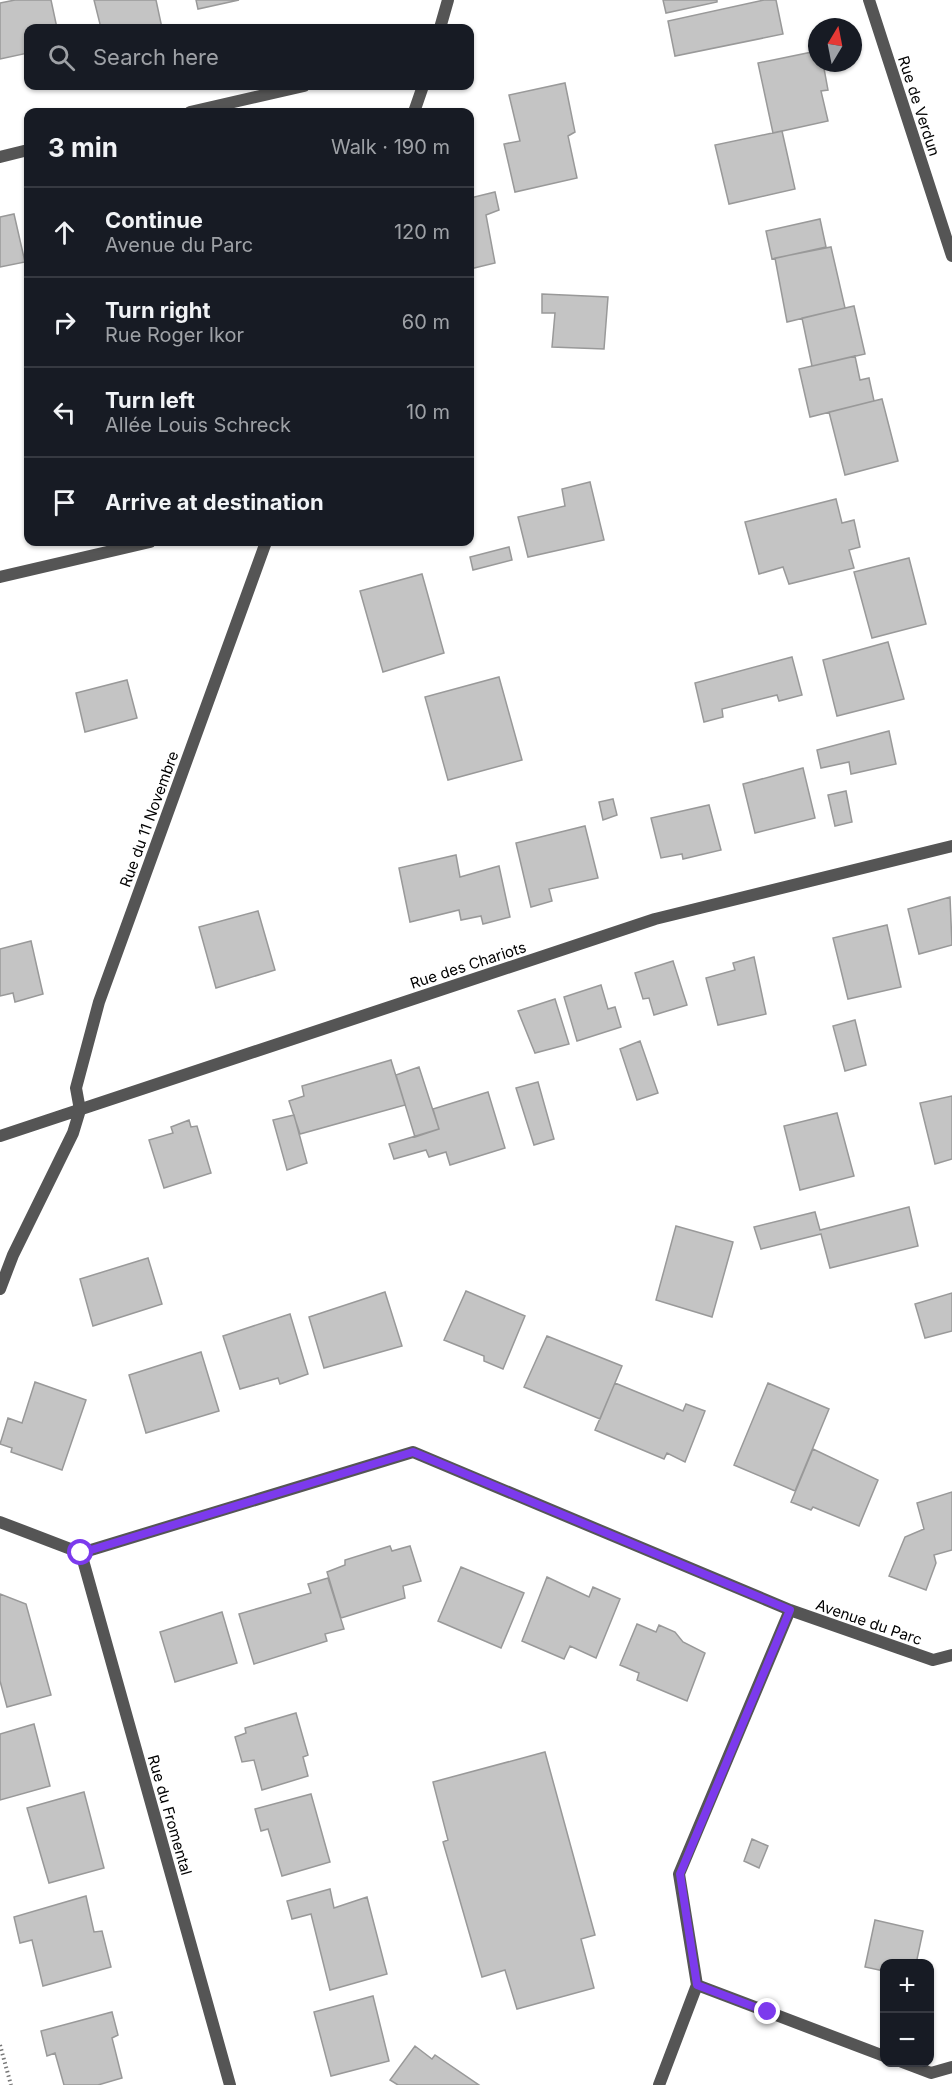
<!DOCTYPE html>
<html lang="en">
<head>
<meta charset="utf-8">
<style>
	body { margin:0; font-family:Inter,sans-serif; background:#20242c; color:#f1f3f6 }
	.controls { position:absolute; right:18px; bottom:18px; display:grid; overflow:hidden; border-radius:12px; box-shadow:0 2px 4px #0004 }
	.controls button { width:54px; height:54px; display:grid; place-items:center; padding:0; border:0; border-bottom:2px solid #363941; background:#171b24; color:#f1f3f6; font:30px sans-serif }
	.compass { position:absolute; left:808px; top:18px; width:54px; height:54px; border-radius:50%; background:#171b24; box-shadow:0 2px 4px #0004; rotate:10deg }
	.stop { position:absolute; width:18px; height:18px; margin:-14px; border:4px solid #7c3aed; border-radius:50%; background:#fff }
	.stop.end { background:#7c3aed; border-color:#fff; box-shadow:0 2px 6px #0008 }
	.list { margin:0; padding:0; list-style:none }
	h2 { display:flex; justify-content:space-between; align-items:center; height:78px; margin:0; padding:0 24px; font-size:26px }
	h2 small { font-size:20px; font-weight:400; color:#9ea1a6 }
	.list li { display:grid; grid-template-columns:39px 1fr auto; gap:18px; align-items:center; box-sizing:border-box; height:90px; padding:0 24px; border-top:2px solid #363941 }
	.list b { display:block; font-size:22px; white-space:nowrap }
	.list p { margin:0; font-size:20px; white-space:nowrap; color:#9ea1a6 }
	.list em { font-size:20px; font-style:normal; color:#9ea1a6 }
	.icon { flex:none; width:33px; height:33px; fill:none; stroke:currentColor; stroke-width:2; stroke-linecap:round; stroke-linejoin:round }
	.map { position:relative; flex:none; width:952px; height:2085px; overflow:hidden }
	.search { position:absolute; background:#171b24; box-shadow:0 2px 4px #0004; left:24px; top:24px; width:450px; height:66px; display:flex; align-items:center; gap:15px; box-sizing:border-box; padding:0 21px; border-radius:12px; color:#9ea1a6; font-size:22px }
	.panel { position:absolute; background:#171b24; box-shadow:0 2px 4px #0004; left:24px; top:108px; width:450px; height:438px; border-radius:12px }
	.map>svg:first-child { display:block }
	.building { fill:#c4c4c4; stroke:#999; stroke-width:1.5 }
	.lines { fill:none; stroke-linecap:round; stroke-linejoin:round }
	.path { stroke:#777; stroke-width:4; stroke-dasharray:1.5 3; stroke-linecap:butt }
	.minor { stroke:#555; stroke-width:12 }
	.route { stroke:#7c3aed; stroke-width:8 }
	.labels { text-anchor:middle; dominant-baseline:central; stroke-width:4.5; stroke-linejoin:round; paint-order:stroke }
	.street-label { font-size:15px; fill:#000; stroke:#fff }
</style>
</head>
<body>
<div class="map">
<svg width="952" height="2085" viewBox="0 0 952 2085">
	<rect width="100%" height="100%" fill="#fff"/>
	<!-- building -->
	<path class="building" d="M15 0H51L57 28H28V53L0 59V3Z
		M94 0H156L162 28H101Z
		M196 0H239L198 9Z
		M663 0H717V2L666 13Z
		M764 0H776L783 34 675 56 668 21Z
		M817 51V63H823L828 90 821 91 828 121 773 133 758 63Z
		M565 83 575 132 568 136 577 178 515 192 504 144 520 141 509 95Z
		M782 131 795 189 729 204 715 145Z
		M495 192 499 210 486 215 495 263 470 269V198Z
		M14 214 25 262 0 267V217Z
		M820 219 826 247 772 259 766 231Z
		M831 247 845 308 787 322 775 258Z
		M542 294 608 297 604 349 552 347 555 313H542Z
		M854 306 865 354 812 366 802 318Z
		M470 349H472L473 400H470Z
		M855 356 860 380 869 378 874 401 810 417 799 369Z
		M882 399 898 461 845 475 829 412Z
		M590 482 604 540 528 557 518 517 565 506 562 489Z
		M836 499 842 523 854 520 860 547 849 550 854 568 789 584 783 567 759 574 745 522Z
		M509 547 512 560 473 570 470 557Z
		M909 558 926 624 872 638 854 572Z
		M422 574 444 653 383 672 360 591Z
		M888 642 904 699 837 716 823 660Z
		M792 657 802 695 779 701 777 695 722 709 723 717 704 722 695 683Z
		M499 677 522 760 448 780 425 697Z
		M127 680 137 718 85 732 76 693Z
		M889 731 896 764 851 774 849 762 821 768 817 750Z
		M803 768 815 818 755 833 743 784Z
		M846 791 852 822 835 826 828 795Z
		M613 799 617 815 603 820 599 802Z
		M709 805 721 850 683 859 682 854 661 858 651 818Z
		M585 826 598 878 549 889 552 901 531 907 516 843Z
		M456 855 460 877 499 866 510 917 483 924 481 916 461 920 459 910 410 922 399 868Z
		M950 897 952 945 919 954 908 909Z
		M258 911 275 970 216 988 199 927Z
		M887 925 901 987 848 999 833 938Z
		M31 941 43 994 15 1002 13 993 0 996V949Z
		M754 957 766 1014 718 1025 706 978 735 970 733 963Z
		M673 961 687 1005 654 1015 649 998 643 999 635 973Z
		M601 985 608 1009 615 1007 621 1027 577 1041 564 997Z
		M555 999 569 1044 535 1053 518 1011Z
		M855 1020 866 1065 845 1071 833 1026Z
		M640 1041 658 1093 637 1100 620 1049Z
		M391 1060 405 1105 300 1134 289 1101 304 1096 302 1086Z
		M419 1067 439 1129 415 1137 396 1075Z
		M538 1082 554 1139 534 1145 516 1088Z
		M488 1092 505 1148 450 1165 446 1152 429 1157 426 1150 394 1159 389 1144 439 1129 433 1109Z
		M952 1096V1159L935 1164 920 1103Z
		M837 1113 854 1176 800 1190 784 1126Z
		M294 1115 307 1163 287 1170 273 1120Z
		M189 1120 191 1127 197 1126 211 1173 164 1188 149 1140 173 1133 171 1127Z
		M909 1207 918 1246 830 1268 821 1234 761 1249 754 1227 815 1212 820 1230Z
		M676 1226 733 1242 712 1317 656 1300Z
		M148 1258 162 1304 93 1326 80 1279Z
		M466 1291 525 1316 503 1369 484 1361V1356L444 1340Z
		M385 1292 402 1346 324 1368 309 1317Z
		M952 1293V1331L925 1338 915 1304Z
		M290 1314 308 1374 280 1384 278 1378 240 1389 223 1336Z
		M547 1336 622 1366 600 1419 524 1387Z
		M201 1352 219 1411 146 1433 129 1375Z
		M35 1382 86 1400 62 1470 11 1452 12 1448 0 1444 8 1418 22 1423Z
		M615 1383 683 1411 686 1404 705 1411 685 1462 667 1453 664 1459 595 1430Z
		M768 1383 829 1409 795 1491 734 1465Z
		M813 1449 878 1480 859 1526 813 1507 811 1510 791 1502Z
		M952 1492V1550L934 1555 936 1563 926 1590 889 1576 905 1537 924 1529 917 1503Z
		M390 1546 392 1551 410 1546 421 1581 403 1586 405 1598 341 1618 327 1572 345 1565V1560Z
		M461 1567 524 1593 501 1648 438 1621Z
		M547 1577 589 1597 593 1587 620 1599 596 1658 570 1646 564 1659 522 1641Z
		M328 1578 344 1629 325 1634 327 1641 254 1664 239 1614 311 1593 308 1584Z
		M0 1594 26 1604 51 1695 7 1707 0 1681Z
		M222 1612 237 1663 175 1682 160 1632Z
		M637 1624 656 1632 659 1625 675 1632 683 1642 705 1653 687 1701 637 1680 639 1673 620 1665Z
		M296 1713 308 1755 303 1757 308 1776 262 1790 254 1760 242 1762 235 1737 246 1733 245 1728Z
		M34 1724 50 1786 0 1800V1734Z
		M545 1752 595 1935 581 1939 594 1988 517 2009 505 1970 482 1977 443 1842 448 1840 433 1782Z
		M84 1792 104 1868 49 1883 27 1808Z
		M311 1794 330 1862 282 1876 268 1829 261 1831 255 1809Z
		M752 1839 768 1846 759 1868 744 1861Z
		M330 1889 334 1908 367 1897 387 1974 330 1990 311 1914 292 1919 287 1901Z
		M86 1896 94 1932 102 1931 111 1967 43 1986 32 1940 20 1943 14 1917Z
		M875 1920 923 1931 916 1964H884V1971L865 1967Z
		M373 1996 389 2061 331 2076 314 2012Z
		M112 2012 118 2035 112 2038 122 2078 98 2085H64L55 2053 47 2056 41 2031Z
		M415 2046 432 2059 435 2055 479 2085H398L390 2080Z"/>
	<g class="lines">
		<!-- path -->
		<path class="path" d="M0 2045 11 2085"/>
		<!-- minor -->
		<path class="minor" d="M869 0 952 256
			M440 28 448 0
			M190 112 304 86
			M414 112 423 86
			M0 157 28 150
			M0 577 150 542
			M0 1136 655 919 952 846
			M0 1289 13 1255 73 1133 80 1110 76 1088 99 1002 266 542
			M0 1522 81 1553 413 1452 790 1610 933 1660 952 1655
			M81 1553 230 2085
			M697 1985 884 2056
			M902 2062 931 2073 952 2067
			M659 2085 697 1985 679 1874 790 1610"/>
	</g>
	<g class="lines">
		<!-- route -->
		<path class="route" d="M81 1553 413 1452 790 1610 680 1874 697 1985 768 2012"/>
	</g>
	<g class="labels">
		<!-- street labels -->
		<g class="street-label">
			<text transform="translate(919 106) rotate(72)">Rue de Verdun</text>
			<text transform="translate(149 819) rotate(-70)">Rue du 11 Novembre</text>
			<text transform="translate(468 965) rotate(-18)">Rue des Chariots</text>
			<text transform="translate(869 1622) rotate(19)">Avenue du Parc</text>
			<text transform="translate(170 1815) rotate(74)">Rue du Fromental</text>
		</g>
	</g>
</svg>
<div class="controls">
<button>+</button>
<button>−</button>
</div>
<svg class="compass" viewBox="-18 -18 36 36"><path d="M0-13l5 13h-10z" fill="#e53935"/><path d="M0 13l5-13h-10z" fill="#9ea1a6"/></svg>
<div class="stop" style="left:81px;top:1553px"></div>
<div class="stop end" style="left:768px;top:2012px"></div>
<div class="search"><svg class="icon" aria-label="search" viewBox="0 0 24 24"><circle cx="10" cy="10" r="6"/><path d="M15 15l6 6"/></svg>Search here</div>
<section class="panel">
<h2>3 min<small>Walk · 190 m</small></h2>
<ul class="list">
<li><svg class="icon" aria-label="ahead" viewBox="0 0 24 24"><path d="M12 20V5M6 11l6-6 6 6"/></svg><div><b>Continue</b><p>Avenue du Parc</p></div><em>120 m</em></li>
<li><svg class="icon" aria-label="right" viewBox="0 0 24 24"><path d="M7 20v-9h11M14 6l5 5-5 5"/></svg><div><b>Turn right</b><p>Rue Roger Ikor</p></div><em>60 m</em></li>
<li><svg class="icon" aria-label="left" viewBox="0 0 24 24"><path d="M17 20v-9H6M10 6l-5 5 5 5"/></svg><div><b>Turn left</b><p>Allée Louis Schreck</p></div><em>10 m</em></li>
<li><svg class="icon" aria-label="arrive" viewBox="0 0 24 24"><path d="M6 21V4h12l-3 4 3 4H6"/></svg><div><b>Arrive at destination</b></div></li>
</ul>
</section>
</div>
</body>
</html>
